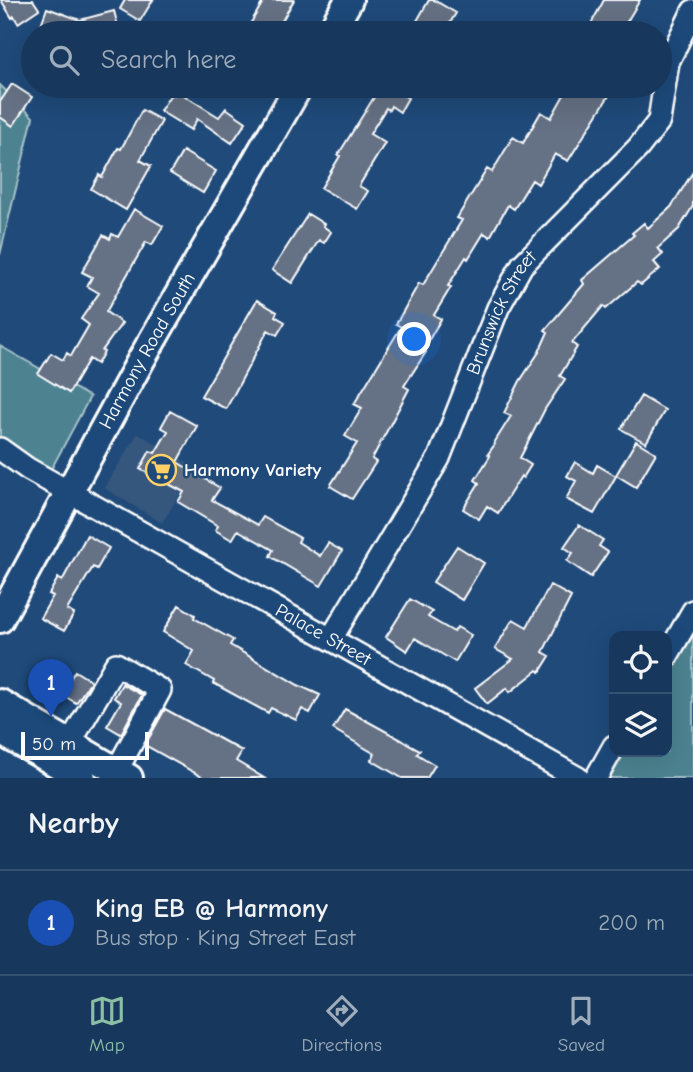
<!DOCTYPE html>
<html lang="en">
<head>
<meta charset="utf-8">
<style>
	body { margin:0; font-family:"Comic Neue",sans-serif; background:#244365; color:#f1f3f6 }
	.controls { position:absolute; right:21px; bottom:21px; display:grid; overflow:hidden; border-radius:14px; box-shadow:0 7px 28px #0002 }
	.controls button { width:63px; height:63px; display:grid; place-items:center; padding:0; border:0; border-bottom:2px solid #365272; background:#17385c; color:#f1f3f6; font:35px sans-serif }
	.scale { position:absolute; left:21px; bottom:18px; width:128px; box-sizing:border-box; padding-left:7px; border:4px solid #fff; border-top:0; font-size:19px; line-height:24px; white-space:nowrap; color:#fff; -webkit-text-stroke:5px #1f4a7a; paint-order:stroke }
	.you { position:absolute; left:415px; top:340px; width:24px; height:24px; margin:-18px; border:5px solid #fff; border-radius:50%; background:#1a73e8; box-shadow:0 0 0 10px #1a73e833 }
	.badge { display:grid; place-items:center; width:46px; height:46px; border-radius:50%; background:#8abfa5; color:#fff; font-size:23px; font-weight:700 }
	.pin { position:absolute; translate:-50% -58px; filter:drop-shadow(0 2px 4px #0008) }
	.pin::after { content:''; position:absolute; top:37px; width:24px; height:21px; background:inherit; clip-path:polygon(0 0,100% 0,50% 100%) }
	.list { margin:0; padding:0; list-style:none }
	h2 { display:flex; justify-content:space-between; align-items:center; height:91px; margin:0; padding:0 28px; font-size:30px }
	h2 small { font-size:23px; font-weight:400; color:#9eacbb }
	.list li { display:grid; grid-template-columns:46px 1fr auto; gap:21px; align-items:center; box-sizing:border-box; height:105px; padding:0 28px; border-top:2px solid #365272 }
	.list b { display:block; font-size:26px; white-space:nowrap }
	.list p { margin:0; font-size:23px; white-space:nowrap; color:#9eacbb }
	.list em { font-size:23px; font-style:normal; color:#9eacbb }
	.icon { flex:none; width:38px; height:38px; fill:none; stroke:currentColor; stroke-width:2; stroke-linecap:round; stroke-linejoin:round }
	.map { position:relative; flex:none; width:693px; height:778px; overflow:hidden }
	.search { position:absolute; background:#17385c; box-shadow:0 7px 28px #0002; left:21px; right:21px; top:21px; height:77px; display:flex; align-items:center; gap:18px; box-sizing:border-box; padding:0 24px; border-radius:38px; color:#9eacbb; font-size:26px }
	.sheet { height:196px; background:#17385c }
	nav { display:flex; justify-content:space-around; align-items:center; box-sizing:border-box; height:98px; border-top:2px solid #365272; background:#17385c; font-size:19px; color:#9eacbb }
	nav a { display:grid; justify-items:center; gap:4px }
	nav .on { color:#8abfa5 }
	.map>svg:first-child { display:block }
	.built { fill:#34567d }
	.green { fill:#4e8391; stroke:#a6c1c8; stroke-width:2 }
	.building { fill:#657184; stroke:#fff; stroke-width:2 }
	.lines { fill:none; stroke-linecap:round; stroke-linejoin:round }
	.minor-casing { stroke:#fff; stroke-width:26 }
	.major-casing { stroke:#fff; stroke-width:32 }
	.minor { stroke:#1f4a7a; stroke-width:21 }
	.major { stroke:#1f4a7a; stroke-width:26 }
	.labels { text-anchor:middle; dominant-baseline:central; stroke-width:5; stroke-linejoin:round; paint-order:stroke }
	.street-label { font-size:19px; fill:#fff; stroke:#1f4a7a }
	.poi-label { font-size:19px; font-weight:bold; fill:#fff; stroke:#1f4a7a; text-anchor:start }
</style>
</head>
<body>
<div class="map">
<svg width="693" height="778" viewBox="0 0 693 778">
	<rect width="100%" height="100%" fill="#1f4a7a"/>
	<filter id="ink" filterUnits="userSpaceOnUse"><feTurbulence type="fractalNoise" baseFrequency=".0143" numOctaves="2"/><feDisplacementMap in="SourceGraphic" scale="14" xChannelSelector="R" yChannelSelector="G"/><feConvolveMatrix kernelMatrix="1 2 1 2 8 2 1 2 1" color-interpolation-filters="sRGB"/></filter>
	<g filter="url(#ink)">
		<!-- built -->
		<path class="built" d="M138 433 196 468 162 523 104 488Z"/>
		<!-- green -->
		<path class="green" d="M0 85 33 117 0 255Z
			M0 346 90 397 48 475 0 438Z
			M693 634V778H610L625 752H667V679Z"/>
		<!-- building -->
		<path class="building" d="M1 0H33L39 9 18 23 14 16 12 18Z
			M125 0H153L140 21 120 9Z
			M264 0H294L275 33H245Z
			M429 0H434L456 13 444 33H410Z
			M604 0H640L620 33H586Z
			M47 8 80 20 114 11 119 30H116L117 33H38Z
			M12 84 32 97 13 126 0 117V102Z
			M381 86H387L408 98 400 112 391 106 389 110 386 108 370 134 385 143 359 186 368 191 357 209 321 188 340 156 338 155Z
			M569 86H596L610 94 568 161 555 154 538 184 532 180 514 209 508 205 490 237 484 233 468 259 466 257 448 286 451 287 434 315 441 319 423 350 426 352 404 386 409 389 372 459 376 462 352 499 330 486 357 443 345 436 362 408 354 404 401 327 396 324 419 283 423 285 462 220 457 218 487 169 492 172 513 137 523 143 541 112 551 118Z
			M177 91 219 117 226 108 246 122 232 143 197 119 191 130 160 111 171 94 174 95Z
			M142 110 162 121 140 160 151 166 126 210 91 189 99 175 102 177 118 148 121 149Z
			M183 151 216 171 203 193 170 173Z
			M693 172V206L679 229 658 248 663 254 654 262 660 269 641 285 637 282 606 309 603 306 572 343 577 347 560 376 565 379 545 409 520 458 531 465 523 478 521 476 498 513 487 506 479 519 463 509 479 483 475 480 490 456 488 454 495 444 494 443 511 416 504 413 520 381 539 352 548 332 545 330 584 284 582 280 634 235 632 233 644 223 648 228 671 207Z
			M134 209 163 226 152 245 146 242 106 312 122 323 102 351 104 352 97 364 89 359 69 393 38 374 51 353 63 360 67 353 71 356 89 325 81 319 99 293 87 286 92 277 82 272 103 235 110 239 112 234 118 237Z
			M308 214 324 224 323 226 331 232 324 243 319 240 292 283 272 270Z
			M257 300 277 312 275 316 285 322 277 335 268 330 226 409 201 396Z
			M641 396 665 410 646 443 621 429Z
			M170 411 197 426 177 462 220 488 212 500 258 525 263 517 300 538 298 542 320 556 328 543 342 551 321 586 270 556 273 550 238 530 232 540 215 530 218 526 178 502 184 492 140 469 150 451 155 453 168 431 161 427Z
			M636 441 656 453 636 487 616 475Z
			M575 462 593 473 597 465 616 476 594 514 566 499 576 481 567 476Z
			M579 525 603 540 599 546 608 552 591 577 567 561 573 553 564 547Z
			M87 535 109 548 97 569 93 567 67 610 74 614 64 631 40 618 53 596 49 594 58 578 62 581Z
			M457 546 484 563 462 600 433 582Z
			M550 585 571 597 543 652 550 656 540 672 538 670 510 692 507 688 487 704 475 688 513 659 495 649 513 619 527 627Z
			M410 599 432 612 428 617 454 632 457 627 471 635 455 662 415 638 407 651 386 637Z
			M179 605 195 615 194 618 233 640 230 645 298 685 320 695 310 713 302 709 296 720 271 708 268 713 213 683 214 681 186 665 194 651 163 632Z
			M75 671 91 681 76 703 61 694Z
			M122 684 142 695 121 734 107 726 121 702 114 698Z
			M165 709 242 751 236 761 264 778H204L145 745Z
			M345 709 420 750 417 754 435 765 427 778H402L371 760 375 754 333 729Z"/>
		<g class="lines">
			<!-- minor casing -->
			<g class="minor-casing">
				<g id="minor">
					<path id="s1" d="M0 449 28 469 578 778"/>
					<path id="s2" d="M331 639 439 458 498 308 522 265 638 148 659 121 668 62 693 11"/>
					<path d="M667 656 693 611"/>
					<path d="M70 743 116 664 160 690 117 770"/>
					<path d="M596 778 614 746"/>
				</g>
			</g>
			<!-- major casing -->
			<g class="major-casing">
				<g id="major">
					<path d="M330 33 349 0"/>
					<path id="s3" d="M0 619 141 360 299 86"/>
					<path d="M0 703 129 778"/>
					<path d="M0 731 82 778"/>
				</g>
			</g>
			<!-- minor -->
			<use href="#minor" class="minor"/>
			<!-- major -->
			<use href="#major" class="major"/>
		</g>
	</g>
	<!-- icons -->
	<defs>
		<g id="supermarket-ring" transform="scale(1.575)"><circle r="9.5" fill="#1f4a7a" stroke="#ffd166" stroke-width="1.5"/><path d="M-6-5.5h2.5l.6 2H6L4.5 2H-2.5L-4.4-4H-6ZM-1.5 3.2a1.3 1.3 0 1 0 .1 0ZM3 3.2a1.3 1.3 0 1 0 .1 0Z" fill="#ffd166"/></g>
	</defs>
	<g fill-rule="evenodd">
		<use href="#supermarket-ring" x="161" y="470"/>
	</g>
	<g class="labels">
		<!-- street labels -->
		<g class="street-label">
			<text stroke="none"><textPath href="#s2" startOffset="369">Brunswick Street</textPath></text>
			<text stroke="none"><textPath href="#s3" startOffset="306">Harmony Road South</textPath></text>
			<text stroke="none"><textPath href="#s1" startOffset="373">Palace Street</textPath></text>
		</g>
		<!-- poi labels -->
		<g class="poi-label">
			<text x="184" y="470">Harmony Variety</text>
		</g>
	</g>
</svg>
<div class="controls">
<button><svg class="icon" aria-label="locate" viewBox="0 0 24 24"><circle cx="12" cy="12" r="6"/><path d="M12 2v4M12 18v4M2 12h4M18 12h4"/></svg></button>
<button><svg class="icon" aria-label="layers" viewBox="0 0 24 24"><path d="M12 4l9 5-9 5-9-5zM3 14l9 5 9-5"/></svg></button>
</div>
<div class="scale">50 m</div>
<div class="you"></div>
<div class="pin badge" style="left:51px;top:717px;background:#1a4fb4">1</div>
<div class="search"><svg class="icon" aria-label="search" viewBox="0 0 24 24"><circle cx="10" cy="10" r="6"/><path d="M15 15l6 6"/></svg>Search here</div>
</div>
<section class="sheet">
<h2>Nearby<small></small></h2>
<ul class="list">
<li><span class="badge" style="background:#1a4fb4">1</span><div><b>King EB @ Harmony</b><p>Bus stop · King Street East</p></div><em>200 m</em></li>
</ul>
</section>
<nav>
<a class="on"><svg class="icon" aria-label="map" viewBox="0 0 24 24"><path d="M3 6l6-2 6 2 6-2v14l-6 2-6-2-6 2zM9 4v14M15 6v14"/></svg>Map</a>
<a><svg class="icon" aria-label="directions" viewBox="0 0 24 24"><path d="M12 3l9 9-9 9-9-9zM9 14v-3h6M13 9l2 2-2 2"/></svg>Directions</a>
<a><svg class="icon" aria-label="saved" viewBox="0 0 24 24"><path d="M7 4h10v16l-5-4-5 4z"/></svg>Saved</a>
</nav>
</body>
</html>
